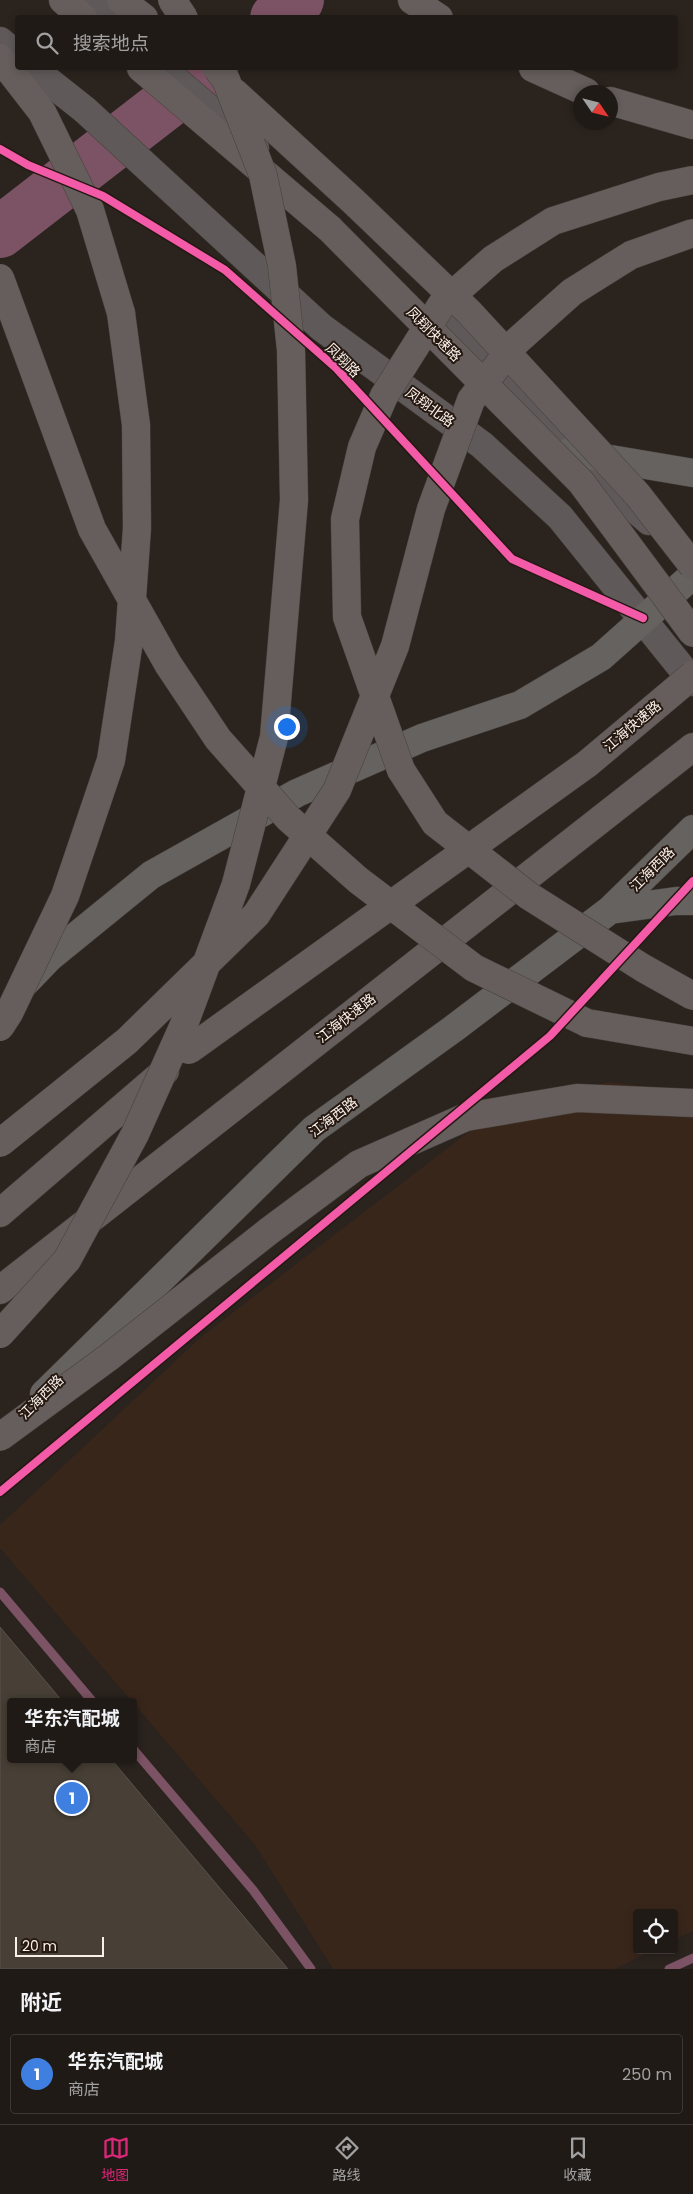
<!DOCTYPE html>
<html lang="zh">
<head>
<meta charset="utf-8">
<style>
	body { margin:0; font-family:Poppins,"Noto Sans SC",sans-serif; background:#28231f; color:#f1f3f6 }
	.controls { position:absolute; right:15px; bottom:15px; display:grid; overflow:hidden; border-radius:5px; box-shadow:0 2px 8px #0003 }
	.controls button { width:45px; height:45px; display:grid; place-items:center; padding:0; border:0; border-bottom:1px solid #3d3835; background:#201a16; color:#f1f3f6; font:25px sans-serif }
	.compass { position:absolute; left:573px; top:85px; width:45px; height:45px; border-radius:50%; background:#201a16; box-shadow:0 2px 8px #0003; rotate:125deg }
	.scale { position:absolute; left:15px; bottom:12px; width:89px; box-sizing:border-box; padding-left:5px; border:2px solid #faf0ea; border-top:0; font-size:14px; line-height:18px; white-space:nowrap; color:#faf0ea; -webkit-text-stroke:4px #251810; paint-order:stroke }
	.you { position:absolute; left:286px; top:726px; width:18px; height:18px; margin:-12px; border:4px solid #fff; border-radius:50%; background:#1a73e8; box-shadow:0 0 0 8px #1a73e833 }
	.badge { display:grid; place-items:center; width:32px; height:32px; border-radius:50%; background:#db2777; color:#fff; font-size:16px; font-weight:700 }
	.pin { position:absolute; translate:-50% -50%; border:2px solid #fff; box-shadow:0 1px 5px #0006 }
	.popup { position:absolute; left:7px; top:1698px; width:130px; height:65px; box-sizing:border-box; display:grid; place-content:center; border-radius:5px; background:#201a16; filter:drop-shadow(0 1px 4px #0005); font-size:16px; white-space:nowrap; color:#a2a1a1 }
	.popup b { font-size:19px; color:#f1f3f6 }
	.popup::after { content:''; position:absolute; left:50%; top:100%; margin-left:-10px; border:10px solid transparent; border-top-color:#201a16 }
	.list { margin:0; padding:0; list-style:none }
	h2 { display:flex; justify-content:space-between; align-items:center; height:65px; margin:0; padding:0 20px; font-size:21px }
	h2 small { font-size:16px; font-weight:400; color:#a2a1a1 }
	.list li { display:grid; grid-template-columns:32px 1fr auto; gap:15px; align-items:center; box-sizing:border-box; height:80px; margin:0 10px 10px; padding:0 10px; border:1px solid #3d3835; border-radius:5px }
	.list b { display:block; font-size:19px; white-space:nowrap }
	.list p { margin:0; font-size:16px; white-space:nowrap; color:#a2a1a1 }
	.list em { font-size:16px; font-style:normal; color:#a2a1a1 }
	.icon { flex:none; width:28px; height:28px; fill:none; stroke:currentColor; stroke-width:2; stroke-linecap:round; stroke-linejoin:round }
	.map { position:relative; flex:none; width:693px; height:1969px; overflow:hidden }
	.search { position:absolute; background:#201a16; box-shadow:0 2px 8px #0003; left:15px; right:15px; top:15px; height:55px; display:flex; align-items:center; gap:12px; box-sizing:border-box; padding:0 18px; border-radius:5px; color:#a2a1a1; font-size:19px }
	.sheet { height:155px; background:#201a16 }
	nav { display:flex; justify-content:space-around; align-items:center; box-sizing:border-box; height:70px; border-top:1px solid #3d3835; background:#201a16; font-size:14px; color:#a2a1a1 }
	nav a { display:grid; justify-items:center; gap:2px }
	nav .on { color:#db2777 }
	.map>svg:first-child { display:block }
	.built { fill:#39261b }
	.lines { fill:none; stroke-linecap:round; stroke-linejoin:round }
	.stream { stroke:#7c5364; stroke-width:9 }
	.river { stroke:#7c5364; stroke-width:52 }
	.building { fill:#484036; stroke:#58534d }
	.secondary-casing { stroke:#46403b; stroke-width:29 }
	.primary-casing { stroke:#46403b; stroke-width:29 }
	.highway-casing { stroke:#46403b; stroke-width:29 }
	.secondary { stroke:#5f5a59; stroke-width:28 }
	.primary { stroke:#666260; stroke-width:28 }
	.highway { stroke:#655e5c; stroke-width:28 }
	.highway-bridge-casing { stroke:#46403b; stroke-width:29; stroke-linecap:butt }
	.highway-bridge { stroke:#655e5c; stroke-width:28 }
	.cycleway-casing { stroke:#251810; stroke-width:11 }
	.cycleway { stroke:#f35aa7; stroke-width:8 }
	.labels { text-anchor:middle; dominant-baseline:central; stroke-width:4; stroke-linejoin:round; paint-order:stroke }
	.street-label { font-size:14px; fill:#faf0ea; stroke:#251810 }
</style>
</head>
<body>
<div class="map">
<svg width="693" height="1969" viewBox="0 0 693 1969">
	<rect width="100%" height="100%" fill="#2a231e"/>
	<!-- built -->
	<path class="built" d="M608 1082 693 1092V1931L674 1940V1913H637V1950H653L615 1969H333L255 1845 0 1548V1525L201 1337 492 1114Z"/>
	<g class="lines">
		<!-- stream -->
		<path class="stream" d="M0 1592 93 1702
			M133 1749 253 1890 311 1969
			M669 1969 693 1958"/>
		<!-- river -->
		<path class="river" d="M276 18 298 0
			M0 232 212 68"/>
	</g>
	<!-- building -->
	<path class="building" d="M0 1627 63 1702H11V1759H111L288 1969H0Z"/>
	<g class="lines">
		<!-- secondary casing -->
		<g class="secondary-casing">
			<path id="secondary" d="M89 0 108 18
				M0 41 18 56
				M32 68 85 110 321 327 482 445 560 517 693 682
				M162 68 255 148
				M441 324 531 408 569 452 649 521"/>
		</g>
		<!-- primary casing -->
		<g class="primary-casing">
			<path id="primary" d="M569 452 693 473
				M610 910 676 901H693
				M25 983 49 958 151 875 297 793 422 738 520 705 601 657 693 575
				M44 1394 314 1129 453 1029 610 910 693 829"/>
		</g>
		<!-- highway casing -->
		<g class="highway-casing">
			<path id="highway" d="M63 0 83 18
				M121 0 144 18
				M412 0 439 18
				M0 58 42 112 90 210 121 313
				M141 68 330 229
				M533 68 586 92
				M610 101 693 125
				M587 1023 693 1041
				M0 1213 165 1071
				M269 1231 359 1164 466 1117 577 1098 693 1103
				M0 1290 693 747"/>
		</g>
		<!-- secondary -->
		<use href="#secondary" class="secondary"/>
		<!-- primary -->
		<use href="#primary" class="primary"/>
		<!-- highway -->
		<use href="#highway" class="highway"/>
		<!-- highway-bridge casing -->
		<g class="highway-bridge-casing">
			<path id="highway-bridge" d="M172 0 184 18
				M234 92 353 201 469 312 637 494 693 566
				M693 180 659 187 553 221 493 259 442 304 384 396 362 447 345 519 347 617 401 770 435 823 529 896 643 968 693 996
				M330 229 581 482 693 633
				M0 278 92 529 168 664 218 739 288 818 358 880 474 968 587 1023
				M0 1027 9 1013 65 896 111 760 129 641 137 528 136 425 121 313
				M189 1050 587 764 693 675
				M0 1143 127 1041 256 915 337 790 395 646 431 509 471 400 516 342 572 292 631 255 693 233
				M0 1334 67 1260 135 1134 183 1027 236 884 274 737 294 500 291 350 282 266 263 175 226 80 217 68
				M0 1437 109 1357 269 1231"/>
		</g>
		<!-- highway-bridge -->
		<use href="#highway-bridge" class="highway-bridge"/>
		<!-- cycleway casing -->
		<g class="cycleway-casing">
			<path id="cycleway" d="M0 149 28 165 103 196 225 270 336 368 512 559 643 618
				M0 1492 550 1036 693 881"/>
		</g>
		<!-- cycleway -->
		<use href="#cycleway" class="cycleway"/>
	</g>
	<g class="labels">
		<!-- street labels -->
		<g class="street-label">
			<text transform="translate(434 334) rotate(45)">凤翔快速路</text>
			<text transform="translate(343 360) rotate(44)">凤翔路</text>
			<text transform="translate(430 407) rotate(36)">凤翔北路</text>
			<text transform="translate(632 726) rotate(-40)">江海快速路</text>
			<text transform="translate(652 869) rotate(-45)">江海西路</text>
			<text transform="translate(346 1018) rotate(-38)">江海快速路</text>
			<text transform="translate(333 1117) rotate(-37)">江海西路</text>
			<text transform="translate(41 1397) rotate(-45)">江海西路</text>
		</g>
	</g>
</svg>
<div class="controls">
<button><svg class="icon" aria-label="locate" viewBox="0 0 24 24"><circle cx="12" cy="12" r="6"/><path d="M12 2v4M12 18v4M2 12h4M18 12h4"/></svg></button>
</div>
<svg class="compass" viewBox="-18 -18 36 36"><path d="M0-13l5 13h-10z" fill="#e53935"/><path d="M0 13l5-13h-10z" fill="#a2a1a1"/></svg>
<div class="scale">20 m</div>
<div class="you"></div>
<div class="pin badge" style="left:72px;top:1798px;background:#3f7fe0">1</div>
<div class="popup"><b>华东汽配城</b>商店</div>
<div class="search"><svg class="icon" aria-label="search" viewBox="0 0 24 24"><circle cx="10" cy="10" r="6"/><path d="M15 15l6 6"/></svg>搜索地点</div>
</div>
<section class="sheet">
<h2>附近<small></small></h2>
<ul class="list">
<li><span class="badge" style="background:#3f7fe0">1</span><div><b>华东汽配城</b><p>商店</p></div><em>250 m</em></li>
</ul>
</section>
<nav>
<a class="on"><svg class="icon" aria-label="map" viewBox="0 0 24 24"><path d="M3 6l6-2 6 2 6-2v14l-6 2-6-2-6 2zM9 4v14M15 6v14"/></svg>地图</a>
<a><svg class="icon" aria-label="directions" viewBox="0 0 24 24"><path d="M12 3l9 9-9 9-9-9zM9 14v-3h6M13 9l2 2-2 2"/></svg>路线</a>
<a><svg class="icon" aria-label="saved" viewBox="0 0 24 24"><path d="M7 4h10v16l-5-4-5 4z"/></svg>收藏</a>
</nav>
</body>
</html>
